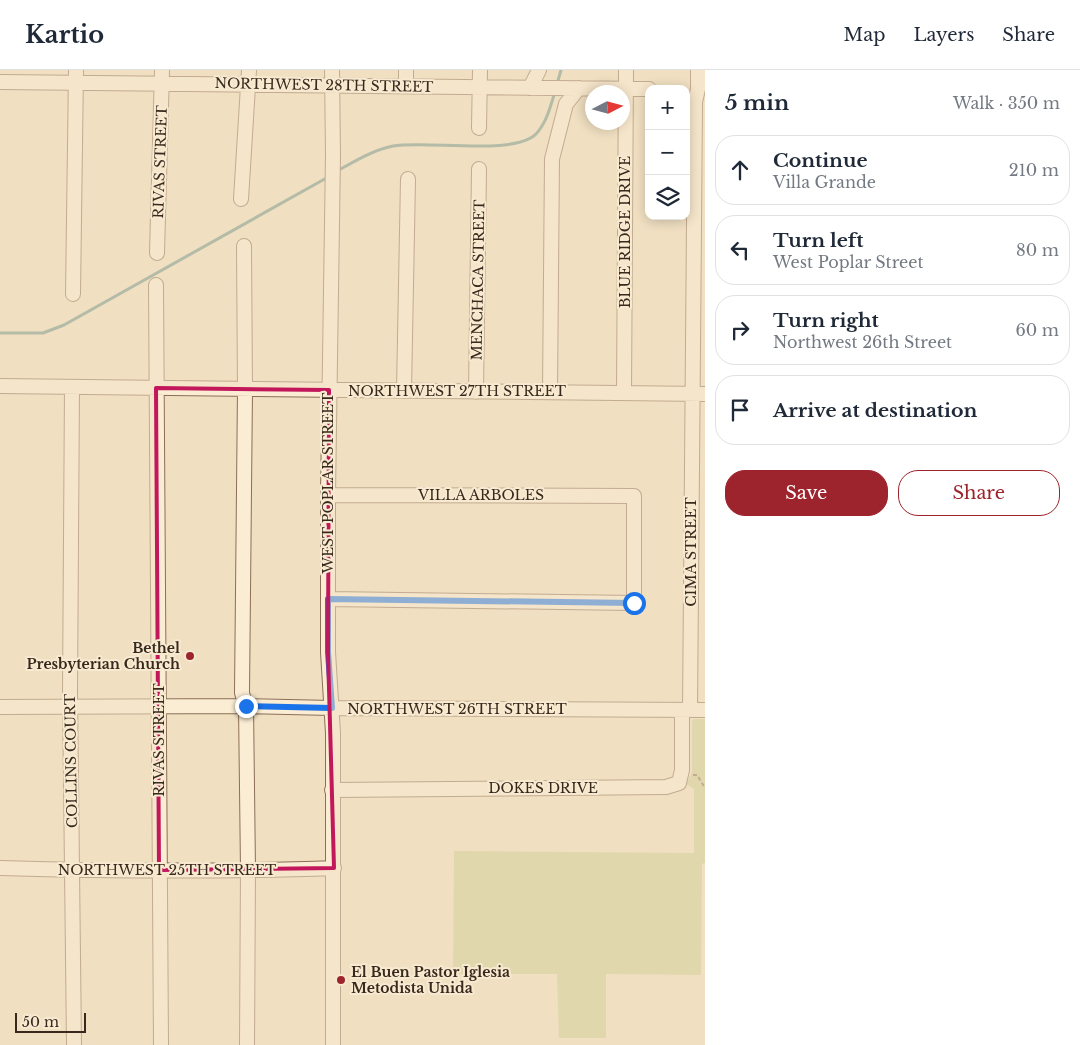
<!DOCTYPE html>
<html lang="en">
<head>
<meta charset="utf-8">
<style>
	body { margin:0; font-family:"Libre Baskerville",serif; background:#f2f2f3; color:#1f2937 }
	.controls { position:absolute; right:15px; top:15px; display:grid; overflow:hidden; border-radius:10px; box-shadow:0 2px 12px #0003 }
	.controls button { width:45px; height:45px; display:grid; place-items:center; padding:0; border:0; border-bottom:1px solid #e0e1e3; background:#fff; color:#1f2937; font:25px sans-serif }
	.compass { position:absolute; left:585px; top:15px; width:45px; height:45px; border-radius:50%; background:#fff; box-shadow:0 2px 12px #0003; rotate:84deg }
	.scale { position:absolute; left:15px; bottom:12px; width:71px; box-sizing:border-box; padding-left:5px; border:2px solid #39291c; border-top:0; font-size:14px; line-height:18px; white-space:nowrap; color:#39291c; -webkit-text-stroke:4px #f7ead1; paint-order:stroke }
	.stop { position:absolute; width:15px; height:15px; margin:-11px; border:4px solid #1a73e8; border-radius:50%; background:#fff }
	.stop.end { background:#1a73e8; border-color:#fff; box-shadow:0 1px 5px #0008 }
	.list { margin:0; padding:0; list-style:none }
	h2 { display:flex; justify-content:space-between; align-items:center; height:65px; margin:0; padding:0 20px; font-size:21px }
	h2 small { font-size:16px; font-weight:400; color:#747a83 }
	.list li { display:grid; grid-template-columns:32px 1fr auto; gap:15px; align-items:center; box-sizing:border-box; height:70px; margin:0 10px 10px; padding:0 10px; border:1px solid #e0e1e3; border-radius:20px }
	.list b { display:block; font-size:19px; white-space:nowrap }
	.list p { margin:0; font-size:16px; white-space:nowrap; color:#747a83 }
	.list em { font-size:16px; font-style:normal; color:#747a83 }
	.actions { display:flex; gap:10px; padding:15px 20px }
	.actions a { flex:1; padding:11px 0; border:1px solid #9d242c; border-radius:20px; text-align:center; font-size:18px; color:#9d242c }
	.actions .main { background:#9d242c; color:#fff }
	.icon { flex:none; width:28px; height:28px; fill:none; stroke:currentColor; stroke-width:2; stroke-linecap:round; stroke-linejoin:round }
	.map { position:relative; flex:none; width:705px; height:975px; overflow:hidden }
	header { display:flex; align-items:center; gap:30px; box-sizing:border-box; height:70px; padding:0 25px; background:#fff; border-bottom:1px solid #e0e1e3 }
	header strong { font-size:24px }
	nav { display:flex; gap:28px; margin-inline-start:auto; font-size:18px }
	main { display:flex }
	aside { flex:1; background:#fff }
	.map>svg:first-child { display:block }
	.green { fill:#cccf94 }
	.lines { fill:none; stroke-linecap:round; stroke-linejoin:round }
	.stream { stroke:#6a9185; stroke-width:3 }
	.minor-casing { stroke:#8b6f57; stroke-width:16 }
	.path { stroke:#8b6f57; stroke-width:2; stroke-dasharray:4 2.5; stroke-linecap:butt }
	.minor { stroke:#fbedd4; stroke-width:14 }
	.route { stroke:#1a73e8; stroke-width:6 }
	.marked { fill:none; stroke:#c2185b; stroke-width:4; stroke-linejoin:round }
	.poi-dot { fill:#9d242c; stroke:#f7ead1; stroke-width:2 }
	.labels { text-anchor:middle; dominant-baseline:central; stroke-width:4; stroke-linejoin:round; paint-order:stroke }
	.street-label { font-size:14px; fill:#39291c; stroke:#f7ead1 }
	.poi-label { font-size:14px; font-weight:bold; fill:#39291c; stroke:#f7ead1; text-anchor:end }
</style>
</head>
<body>
<header>
<strong>Kartio</strong>
<nav><a>Map</a><a>Layers</a><a>Share</a></nav>
</header>
<main>
<div class="map">
<svg width="705" height="975" viewBox="0 0 705 975">
	<rect width="100%" height="100%" fill="#f0dfc1"/>
	<!-- green -->
	<path class="green" d="M694 649H705V793L702 794 701 905 606 904V968H559L557 904H453L454 781 694 783V719L686 714 692 702V651Z"/>
	<g class="lines">
		<!-- stream -->
		<path class="stream" d="M557 14 561 0
			M337 101C355 91 373 80 393 76 426 70 515 86 536 64 547 52 550 37 555 22
			M0 263H43L64 255 330 106"/>
		<!-- minor casing -->
		<g class="minor-casing">
			<path id="minor" d="M332 0 333 85 328 425V582L333 663V975
				M0 12 649 19
				M406 16V0
				M530 18 539 0
				M479 58 480 0
				M241 129 249 0
				M244 176 245 319 242 623 246 636 248 800 247 975
				M157 183 162 0
				M156 215 161 975
				M73 224 76 0
				M0 316 705 324
				M72 317 70 623 74 975
				M404 321 408 109
				M476 322 479 99
				M550 322 552 89 566 34 579 18
				M624 323 626 0
				M328 425 634 426V533L328 529
				M0 637 246 636 332 638 705 640
				M690 640 695 32 698 19V0
				M332 720 666 717 679 713 682 700V640
				M0 798C111 801 223 802 334 798"/>
		</g>
		<!-- path -->
		<path class="path" d="M693 705H697L705 718"/>
		<!-- minor -->
		<use href="#minor" class="minor"/>
	</g>
	<g class="lines">
		<!-- route -->
		<path class="route" d="M246 636 332 638 328 582V529L634 533"/>
	</g>
	<!-- marked area -->
	<path d="M0 0H705V975H0ZM156 318 329 320 328 582 334 798 159 800Z" fill="#f0dfc1" fill-opacity=".55" fill-rule="evenodd"/>
	<path class="marked" d="M156 318 329 320 328 582 334 798 159 800Z"/>
	<!-- markers -->
	<g class="poi-dot">
		<circle cx="190" cy="586" r="5"/>
		<circle cx="341" cy="910" r="5"/>
	</g>
	<g class="labels">
		<!-- street labels -->
		<g class="street-label">
			<text transform="translate(324 15) rotate(1)">NORTHWEST 28TH STREET</text>
			<text transform="translate(160 92) rotate(-88)">RIVAS STREET</text>
			<text transform="translate(625 162) rotate(-90)">BLUE RIDGE DRIVE</text>
			<text transform="translate(478 210) rotate(-89)">MENCHACA STREET</text>
			<text x="457" y="321">NORTHWEST 27TH STREET</text>
			<text transform="translate(328 413) rotate(-90)">WEST POPLAR STREET</text>
			<text x="481" y="425">VILLA ARBOLES</text>
			<text transform="translate(691 482) rotate(-90)">CIMA STREET</text>
			<text x="457" y="639">NORTHWEST 26TH STREET</text>
			<text transform="translate(159 670) rotate(-90)">RIVAS STREET</text>
			<text transform="translate(71 691) rotate(-91)">COLLINS COURT</text>
			<text x="543" y="718">DOKES DRIVE</text>
			<text x="167" y="800">NORTHWEST 25TH STREET</text>
		</g>
		<!-- poi labels -->
		<g class="poi-label">
			<text x="180" y="578">Bethel<tspan x="180" dy="16">Presbyterian Church</tspan></text>
			<text x="351" y="902" text-anchor="start">El Buen Pastor Iglesia<tspan x="351" dy="16">Metodista Unida</tspan></text>
		</g>
	</g>
</svg>
<div class="controls">
<button>+</button>
<button>−</button>
<button><svg class="icon" aria-label="layers" viewBox="0 0 24 24"><path d="M12 4l9 5-9 5-9-5zM3 14l9 5 9-5"/></svg></button>
</div>
<svg class="compass" viewBox="-18 -18 36 36"><path d="M0-13l5 13h-10z" fill="#e53935"/><path d="M0 13l5-13h-10z" fill="#747a83"/></svg>
<div class="scale">50 m</div>
<div class="stop" style="left:634px;top:533px"></div>
<div class="stop end" style="left:246px;top:636px"></div>
</div>
<aside>
<h2>5 min<small>Walk · 350 m</small></h2>
<ul class="list">
<li><svg class="icon" aria-label="ahead" viewBox="0 0 24 24"><path d="M12 20V5M6 11l6-6 6 6"/></svg><div><b>Continue</b><p>Villa Grande</p></div><em>210 m</em></li>
<li><svg class="icon" aria-label="left" viewBox="0 0 24 24"><path d="M17 20v-9H6M10 6l-5 5 5 5"/></svg><div><b>Turn left</b><p>West Poplar Street</p></div><em>80 m</em></li>
<li><svg class="icon" aria-label="right" viewBox="0 0 24 24"><path d="M7 20v-9h11M14 6l5 5-5 5"/></svg><div><b>Turn right</b><p>Northwest 26th Street</p></div><em>60 m</em></li>
<li><svg class="icon" aria-label="arrive" viewBox="0 0 24 24"><path d="M6 21V4h12l-3 4 3 4H6"/></svg><div><b>Arrive at destination</b></div></li>
</ul>
<div class="actions"><a class="main">Save</a><a>Share</a></div>
</aside>
</main>
</body>
</html>
